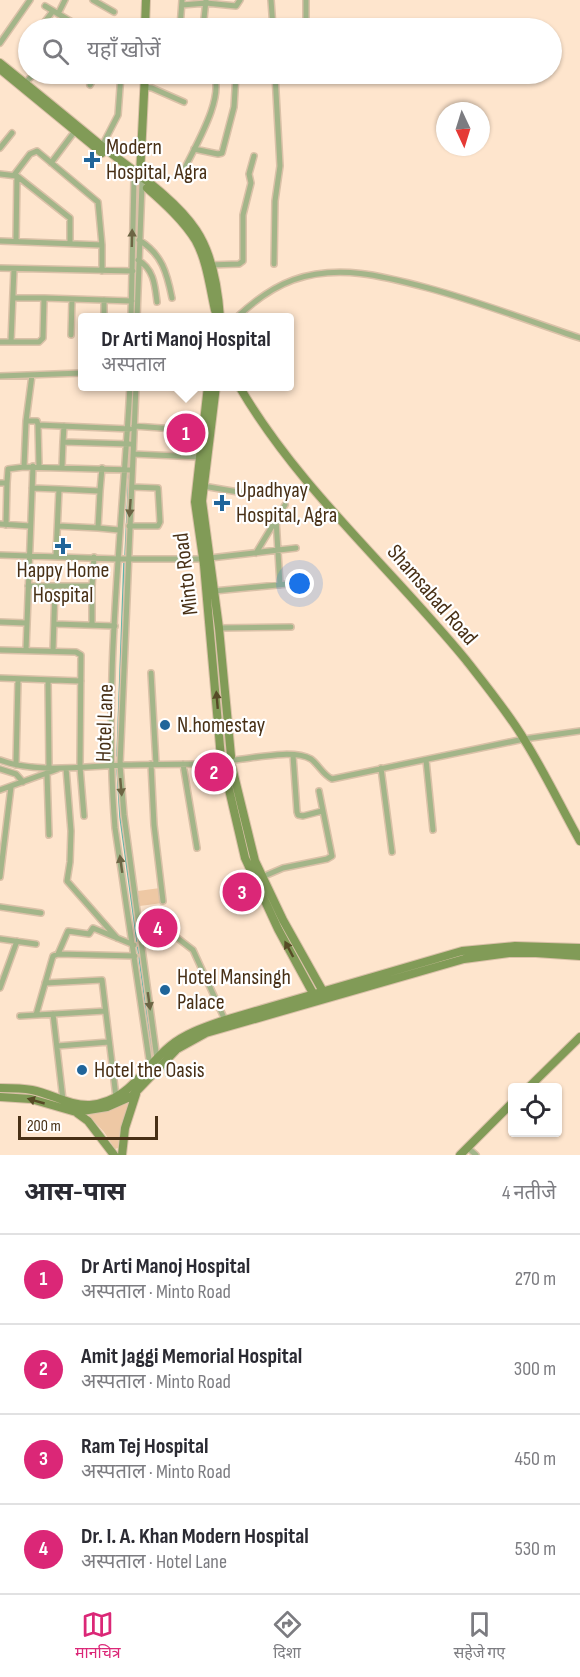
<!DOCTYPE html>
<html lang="hi">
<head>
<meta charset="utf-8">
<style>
	body { margin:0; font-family:"Sofia Sans Condensed","Noto Sans Devanagari",sans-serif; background:#f7f7f7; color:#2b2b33 }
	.controls { position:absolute; right:18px; bottom:18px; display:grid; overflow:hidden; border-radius:6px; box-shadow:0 2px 4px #0004 }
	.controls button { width:54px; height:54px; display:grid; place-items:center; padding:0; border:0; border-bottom:2px solid #e1e1e2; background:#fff; color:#2b2b33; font:30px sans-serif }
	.compass { position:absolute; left:436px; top:102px; width:54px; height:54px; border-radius:50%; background:#fff; box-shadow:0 2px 4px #0004; rotate:176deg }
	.scale { position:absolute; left:18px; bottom:15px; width:140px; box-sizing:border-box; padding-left:6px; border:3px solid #483016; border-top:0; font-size:16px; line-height:21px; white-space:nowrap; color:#483016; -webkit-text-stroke:4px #fff; paint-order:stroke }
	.you { position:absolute; left:300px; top:584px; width:21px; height:21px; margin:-15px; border:4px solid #fff; border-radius:50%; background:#1a73e8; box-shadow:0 0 0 9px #1a73e833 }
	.badge { display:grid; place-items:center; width:39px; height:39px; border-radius:50%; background:#db2777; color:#fff; font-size:20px; font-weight:700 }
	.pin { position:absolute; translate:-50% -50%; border:3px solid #fff; box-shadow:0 2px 6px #0006 }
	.popup { position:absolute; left:78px; top:313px; width:216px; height:78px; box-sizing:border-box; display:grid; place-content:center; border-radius:6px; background:#fff; filter:drop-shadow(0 2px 4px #0005); font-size:20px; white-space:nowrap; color:#7c7c81 }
	.popup b { font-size:22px; color:#2b2b33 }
	.popup::after { content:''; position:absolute; left:50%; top:100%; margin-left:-12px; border:12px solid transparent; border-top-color:#fff }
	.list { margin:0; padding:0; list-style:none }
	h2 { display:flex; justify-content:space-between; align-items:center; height:78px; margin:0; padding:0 24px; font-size:26px }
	h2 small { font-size:20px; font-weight:400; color:#7c7c81 }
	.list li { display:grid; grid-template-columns:39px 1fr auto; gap:18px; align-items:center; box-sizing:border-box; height:90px; padding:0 24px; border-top:2px solid #e1e1e2 }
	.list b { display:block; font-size:22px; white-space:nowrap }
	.list p { margin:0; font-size:20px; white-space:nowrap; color:#7c7c81 }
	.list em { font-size:20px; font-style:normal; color:#7c7c81 }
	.icon { flex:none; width:33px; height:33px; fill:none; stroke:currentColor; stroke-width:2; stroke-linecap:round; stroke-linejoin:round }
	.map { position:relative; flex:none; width:580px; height:1155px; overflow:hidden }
	.search { position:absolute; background:#fff; box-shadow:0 2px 4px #0004; left:18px; right:18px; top:18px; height:66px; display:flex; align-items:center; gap:15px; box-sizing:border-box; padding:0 21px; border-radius:33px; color:#7c7c81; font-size:22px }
	.sheet { height:438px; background:#fff }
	nav { display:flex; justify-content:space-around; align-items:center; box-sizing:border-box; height:84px; border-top:2px solid #e1e1e2; background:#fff; font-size:16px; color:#7c7c81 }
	nav a { display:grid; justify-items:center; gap:3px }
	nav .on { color:#db2777 }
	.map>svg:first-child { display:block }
	.green { fill:#eec8a4 }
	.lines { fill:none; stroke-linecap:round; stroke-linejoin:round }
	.stream { stroke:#5eb4ab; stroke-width:1.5 }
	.street-casing { stroke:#dac1a8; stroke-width:8 }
	.secondary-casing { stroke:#dac1a8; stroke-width:10 }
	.street { stroke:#a3b589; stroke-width:5 }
	.secondary { stroke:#819b57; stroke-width:8 }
	.oneway { fill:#6c6544 }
	.oneway2 { fill:#564b26 }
	.poi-dot { fill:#20659a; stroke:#fff; stroke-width:2 }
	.labels { text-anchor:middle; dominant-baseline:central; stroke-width:4.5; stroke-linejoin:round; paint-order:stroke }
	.poi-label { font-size:22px; fill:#483016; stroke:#fff; text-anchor:start }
	.street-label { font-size:22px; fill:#483016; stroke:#fff }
</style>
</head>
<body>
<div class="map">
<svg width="580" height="1155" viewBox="0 0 580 1155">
	<rect width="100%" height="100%" fill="#fee5cd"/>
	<!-- green -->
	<path class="green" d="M160 888 162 903 140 906 138 891Z
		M126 1102 129 1104 120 1130 118 1148 115 1149 104 1132 89 1116 90 1113 109 1110Z"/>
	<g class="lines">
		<!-- stream -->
		<path class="stream" d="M129 467 133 386
			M125 557 129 472
			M117 756 124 562
			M117 769 120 817 152 1052
			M165 1069 166 1076"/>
		<!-- street casing -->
		<g class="street-casing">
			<path id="street" d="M93 0 114 12
				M271 0 273 28
				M182 5 206 3 236 6 240 0
				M45 6 82 28
				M58 14 65 0
				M40 28 53 11
				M180 28 182 0
				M203 28 206 0
				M277 28 306 25V0
				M0 43 30 0
				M25 83 34 74
				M90 85 96 74
				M144 87 152 88 184 102
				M102 146 118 115 121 74
				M0 148 12 133
				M194 149 218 154 222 153 234 107 236 74
				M51 163 75 131
				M184 170C194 148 226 96 213 74
				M0 174 17 176 16 241
				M14 175 30 154 37 151 98 202 102 245V271
				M17 176 70 218V243
				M139 240C162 254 167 273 172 298
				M0 241 102 245
				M138 260C154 269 155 286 157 302
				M274 264 275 201 280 166 275 74
				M209 265 239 264 243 261V215L251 183 249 174 254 156
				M0 268 133 271
				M44 298 132 301
				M104 318V300
				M131 318 134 178 137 173
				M137 318 142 184 140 175
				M209 318 216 316
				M236 318C253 302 271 288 293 280 338 264 383 276 428 288 480 302 529 321 580 338
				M71 335 72 299
				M0 342H39L43 338 44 298H13
				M11 342 14 269
				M0 376 82 373
				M130 386C122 533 103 681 115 828L150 1066
				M136 386 120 765 124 815 157 1059
				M26 421H37L38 425 130 429
				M38 425 39 466
				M134 426 175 429
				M63 442 64 426
				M133 454 200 457
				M24 467 26 421 32 375
				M62 467 63 442 130 444
				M0 483H7L6 525
				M7 483 8 469 24 467 132 470
				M203 486 250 494
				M32 488 59 489 56 556
				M59 489 100 491 102 468
				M276 519 280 585
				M0 524 30 526
				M58 526 98 528 100 491
				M129 526H158L160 522 158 488 132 487
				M98 528 119 530
				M256 553 285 505
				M0 555 118 559H203
				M210 558 296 548
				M28 586H92L94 557
				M214 591 298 583
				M0 622 26 623
				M55 624 115 626
				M92 625V586
				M219 628 291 627
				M0 650 76 652 81 655 80 767 84 816
				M26 650 33 466
				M53 651 55 587
				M151 673 156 764
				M0 678 81 681
				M48 680 49 767
				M293 755 297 812 298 815 303 816 322 811
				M0 760C37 774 84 766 124 765 156 764 188 765 220 763
				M234 760C255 758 293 749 311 759 319 765 323 775 332 779L524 739 580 731
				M426 760 433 830
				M151 764 154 825 163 901
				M183 764 197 848
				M16 765 18 679
				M66 768 71 831 70 862 67 881 117 938
				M381 768 392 852
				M0 769 16 774 23 782
				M47 773 49 835
				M0 790 58 769
				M0 877 11 787
				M262 877 283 868 327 859 332 856 319 791
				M0 907 41 913
				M161 935 167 930 193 950 225 1020
				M0 939 36 944
				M58 954 135 956
				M45 983 102 980 116 1097
				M0 988 17 941
				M53 1014 63 1100
				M36 1015 53 956 58 954 68 931 89 934 93 928 134 945
				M20 1016 105 1011
				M57 1046 109 1042
				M468 1148 476 1155"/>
		</g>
		<!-- secondary casing -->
		<g class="secondary-casing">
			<path id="secondary" d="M145 28 146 0
				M0 63C35 91 69 119 103 147 132 170 176 199 196 230 212 254 218 288 220 318
				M0 69 102 153
				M140 175 145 74
				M147 188C164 203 184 221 196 241 207 261 210 288 215 310
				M208 386 195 502 204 565 221 758
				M216 386 202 501 219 628 231 756
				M239 386C299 489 391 568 466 660 484 683 510 715 525 741 545 773 561 807 580 841
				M232 767 255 861 283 920 325 995
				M224 768 245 858 278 929 315 997
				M0 1088C11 1088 22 1088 32 1090 52 1094 70 1106 90 1105 129 1102 144 1067 170 1046 186 1033 205 1027 225 1020L462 951 515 946 580 948
				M528 1088 580 1037
				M0 1097 31 1099 76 1112 107 1107 132 1096 177 1049 206 1033 464 959 509 953H536L580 956
				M77 1113 88 1121 114 1155
				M122 1155 125 1128 136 1094
				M460 1155 512 1103"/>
		</g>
		<!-- street -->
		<use href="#street" class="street"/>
		<!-- secondary -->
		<use href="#secondary" class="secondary"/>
	</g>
	<!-- one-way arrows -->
	<defs><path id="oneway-solid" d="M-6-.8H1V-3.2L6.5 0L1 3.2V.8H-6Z" transform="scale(1.5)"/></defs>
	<g class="oneway">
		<use href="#oneway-solid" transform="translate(132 238) rotate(-89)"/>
		<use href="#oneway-solid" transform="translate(130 508) rotate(94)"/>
		<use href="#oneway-solid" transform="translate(121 787) rotate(85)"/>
		<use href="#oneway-solid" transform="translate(121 864) rotate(-98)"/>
		<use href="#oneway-solid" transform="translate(149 1001) rotate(82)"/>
	</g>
	<g class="oneway2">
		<use href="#oneway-solid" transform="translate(217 700) rotate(-95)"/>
		<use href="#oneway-solid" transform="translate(289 949) rotate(-118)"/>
		<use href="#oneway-solid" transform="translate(36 1101) rotate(-164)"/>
	</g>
	<!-- markers -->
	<g class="poi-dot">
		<path d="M89 151h6v6h6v6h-6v6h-6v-6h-6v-6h6z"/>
		<path d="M219 494h6v6h6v6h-6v6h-6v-6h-6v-6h6z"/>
		<path d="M60 537h6v6h6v6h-6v6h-6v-6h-6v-6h6z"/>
		<circle cx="165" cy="725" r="6"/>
		<circle cx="165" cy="990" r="6"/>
		<circle cx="82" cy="1070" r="6"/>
	</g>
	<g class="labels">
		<!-- poi labels -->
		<g class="poi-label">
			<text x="106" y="147">Modern<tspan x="106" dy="25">Hospital, Agra</tspan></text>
			<text x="236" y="490">Upadhyay<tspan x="236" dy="25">Hospital, Agra</tspan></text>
			<text x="63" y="570" text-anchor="middle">Happy Home<tspan x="63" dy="25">Hospital</tspan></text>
			<text x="177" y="725">N.homestay</text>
			<text x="177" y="977">Hotel Mansingh<tspan x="177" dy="25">Palace</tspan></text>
			<text x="94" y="1070">Hotel the Oasis</text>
		</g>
		<!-- street labels -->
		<g class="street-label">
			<text transform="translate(186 574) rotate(-97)">Minto Road</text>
			<text transform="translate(432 595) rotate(49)">Shamsabad Road</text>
			<text transform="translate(105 723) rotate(-88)">Hotel Lane</text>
		</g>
	</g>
</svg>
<div class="controls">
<button><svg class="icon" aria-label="locate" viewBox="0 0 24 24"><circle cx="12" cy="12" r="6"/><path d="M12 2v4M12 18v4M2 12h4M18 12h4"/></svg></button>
</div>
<svg class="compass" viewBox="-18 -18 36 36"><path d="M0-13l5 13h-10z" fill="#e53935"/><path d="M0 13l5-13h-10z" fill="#7c7c81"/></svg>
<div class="scale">200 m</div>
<div class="you"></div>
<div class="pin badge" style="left:186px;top:433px">1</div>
<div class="popup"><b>Dr Arti Manoj Hospital</b>अस्पताल</div>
<div class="pin badge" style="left:214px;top:772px">2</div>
<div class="pin badge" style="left:242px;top:892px">3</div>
<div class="pin badge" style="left:158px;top:928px">4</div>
<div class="search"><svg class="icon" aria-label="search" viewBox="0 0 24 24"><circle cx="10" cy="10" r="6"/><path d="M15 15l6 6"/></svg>यहाँ खोजें</div>
</div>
<section class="sheet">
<h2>आस-पास<small>4 नतीजे</small></h2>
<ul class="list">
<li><span class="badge">1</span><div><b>Dr Arti Manoj Hospital</b><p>अस्पताल · Minto Road</p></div><em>270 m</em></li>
<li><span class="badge">2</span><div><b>Amit Jaggi Memorial Hospital</b><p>अस्पताल · Minto Road</p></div><em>300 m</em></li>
<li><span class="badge">3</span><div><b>Ram Tej Hospital</b><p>अस्पताल · Minto Road</p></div><em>450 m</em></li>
<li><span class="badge">4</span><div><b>Dr. I. A. Khan Modern Hospital</b><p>अस्पताल · Hotel Lane</p></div><em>530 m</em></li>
</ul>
</section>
<nav>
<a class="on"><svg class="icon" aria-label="map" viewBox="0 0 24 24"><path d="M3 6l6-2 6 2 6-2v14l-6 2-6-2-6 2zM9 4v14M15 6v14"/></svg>मानचित्र</a>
<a><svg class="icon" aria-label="directions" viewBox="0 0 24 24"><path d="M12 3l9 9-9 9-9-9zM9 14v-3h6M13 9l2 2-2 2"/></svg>दिशा</a>
<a><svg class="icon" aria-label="saved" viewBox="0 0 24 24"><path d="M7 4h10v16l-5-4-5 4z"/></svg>सहेजे गए</a>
</nav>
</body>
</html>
